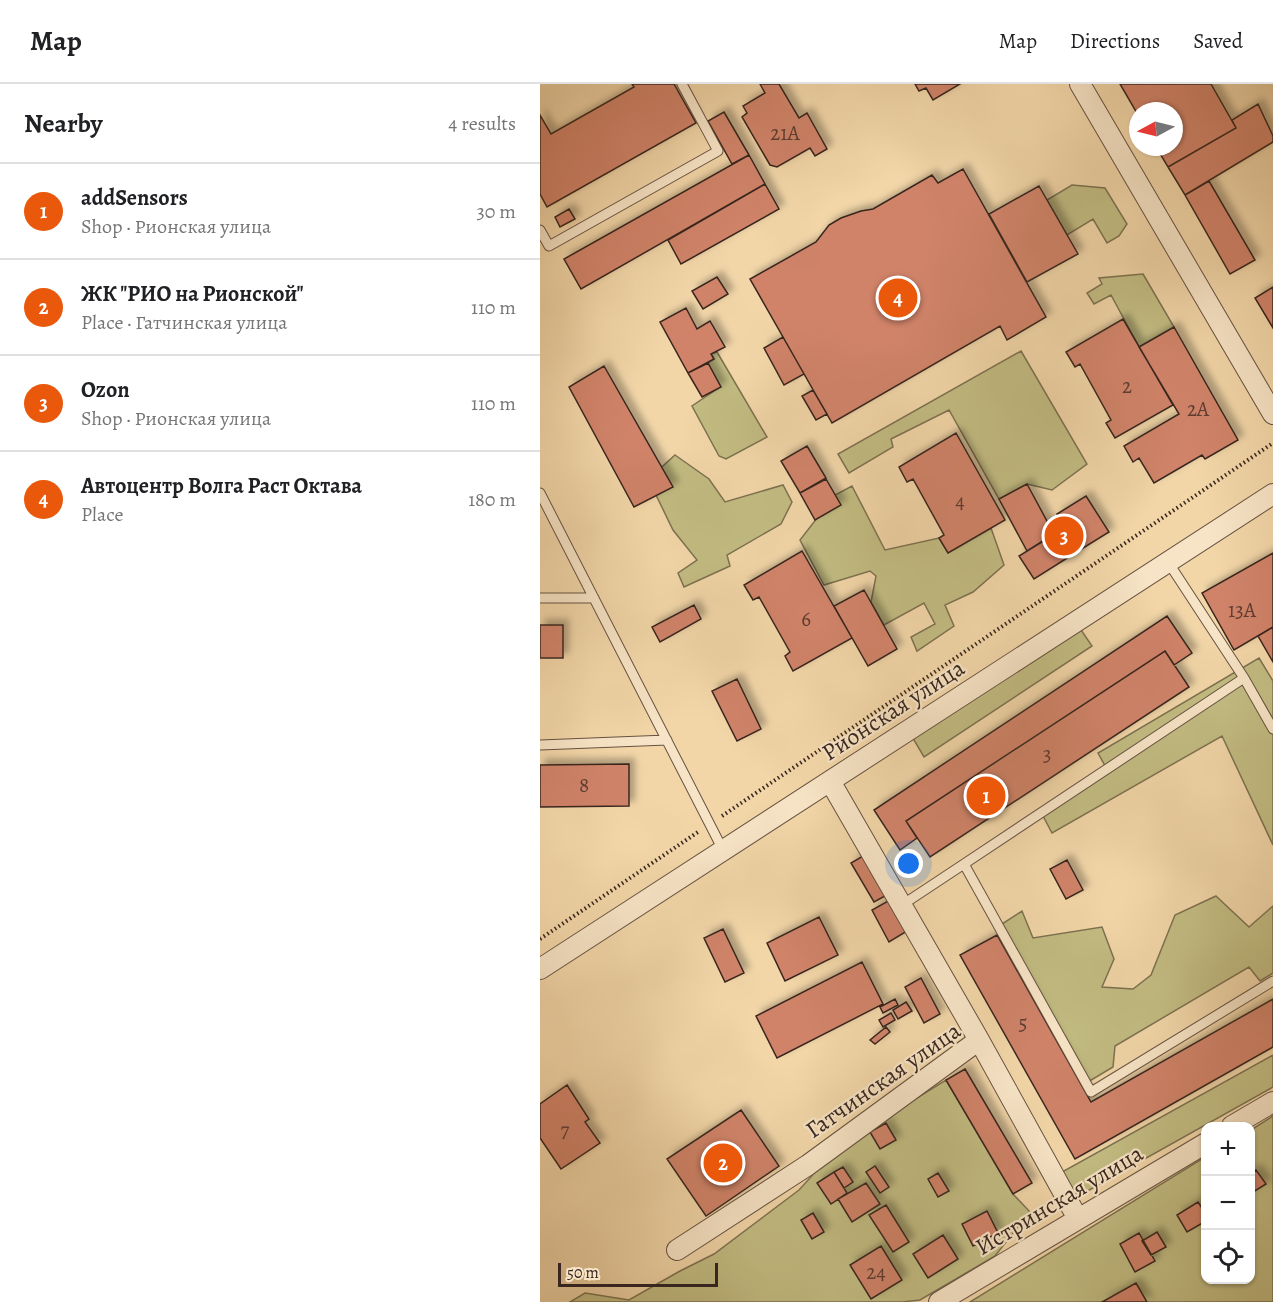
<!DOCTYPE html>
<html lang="en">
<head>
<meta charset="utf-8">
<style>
	body { margin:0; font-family:Alegreya,serif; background:#f2f2f2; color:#202124 }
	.controls { position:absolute; right:18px; bottom:18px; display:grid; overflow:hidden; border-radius:12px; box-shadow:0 2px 4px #0004 }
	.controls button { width:54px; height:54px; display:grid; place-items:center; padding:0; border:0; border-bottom:2px solid #e0e0e0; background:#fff; color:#202124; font:30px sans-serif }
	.compass { position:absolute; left:589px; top:18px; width:54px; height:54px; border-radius:50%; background:#fff; box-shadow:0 2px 4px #0004; rotate:263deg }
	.scale { position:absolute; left:18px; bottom:15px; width:160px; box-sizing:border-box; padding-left:6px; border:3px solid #38261f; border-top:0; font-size:16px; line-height:21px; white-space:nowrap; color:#38261f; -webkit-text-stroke:4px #f7e4c6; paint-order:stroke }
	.you { position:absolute; left:369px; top:780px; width:21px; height:21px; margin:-15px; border:4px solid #fff; border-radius:50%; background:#1a73e8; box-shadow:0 0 0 9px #1a73e833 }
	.badge { display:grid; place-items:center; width:39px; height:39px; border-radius:50%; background:#ea580c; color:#fff; font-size:20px; font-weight:700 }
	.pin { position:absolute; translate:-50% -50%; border:3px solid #fff; box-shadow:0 2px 6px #0006 }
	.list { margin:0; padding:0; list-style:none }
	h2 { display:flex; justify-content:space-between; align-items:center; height:78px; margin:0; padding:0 24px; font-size:26px }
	h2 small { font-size:20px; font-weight:400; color:#757577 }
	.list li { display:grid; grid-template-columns:39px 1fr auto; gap:18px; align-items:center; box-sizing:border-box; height:96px; padding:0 24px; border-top:2px solid #e0e0e0 }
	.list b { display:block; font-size:22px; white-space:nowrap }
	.list p { margin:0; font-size:20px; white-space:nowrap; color:#757577 }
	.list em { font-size:20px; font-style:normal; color:#757577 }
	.icon { flex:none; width:33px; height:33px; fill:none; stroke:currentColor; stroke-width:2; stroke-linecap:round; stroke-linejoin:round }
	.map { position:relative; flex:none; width:733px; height:1218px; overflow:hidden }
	header { display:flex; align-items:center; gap:36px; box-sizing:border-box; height:84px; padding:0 30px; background:#fff; border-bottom:2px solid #e0e0e0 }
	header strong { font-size:28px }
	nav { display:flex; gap:33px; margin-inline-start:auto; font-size:21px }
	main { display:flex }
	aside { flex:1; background:#fff }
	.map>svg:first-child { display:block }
	.green { fill:#c2bc82; stroke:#7d7150; stroke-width:1.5 }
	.building { fill:#d08369; stroke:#38261f; stroke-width:1.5; filter:url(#shadow) }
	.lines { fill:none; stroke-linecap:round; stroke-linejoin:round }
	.lane-casing { stroke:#665241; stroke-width:11 }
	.street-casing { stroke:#665241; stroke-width:22 }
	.path { stroke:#38261f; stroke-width:4; stroke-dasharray:1.5 3; stroke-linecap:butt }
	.lane { stroke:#f7e4c6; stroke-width:9 }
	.street { stroke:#f7e4c6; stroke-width:20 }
	.labels { text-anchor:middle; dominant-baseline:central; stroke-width:4.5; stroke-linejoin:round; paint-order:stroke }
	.number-label { font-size:21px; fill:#5e3d32 }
	.street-label { font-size:24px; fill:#38261f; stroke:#f7e4c6 }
</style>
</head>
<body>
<header>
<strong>Map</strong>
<nav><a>Map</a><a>Directions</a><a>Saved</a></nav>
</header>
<main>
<aside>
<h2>Nearby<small>4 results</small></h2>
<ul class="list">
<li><span class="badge">1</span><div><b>addSensors</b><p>Shop · Рионская улица</p></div><em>30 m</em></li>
<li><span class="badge">2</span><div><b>ЖК &quot;РИО на Рионской&quot;</b><p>Place · Гатчинская улица</p></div><em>110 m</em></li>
<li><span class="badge">3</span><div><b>Ozon</b><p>Shop · Рионская улица</p></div><em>110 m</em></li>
<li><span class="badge">4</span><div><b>Автоцентр Волга Раст Октава</b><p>Place</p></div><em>180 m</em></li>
</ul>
</aside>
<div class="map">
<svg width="733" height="1218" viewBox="0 0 733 1218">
	<defs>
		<filter id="shadow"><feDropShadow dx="5.5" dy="-5.5" stdDeviation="3" flood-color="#0004"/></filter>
	</defs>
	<rect width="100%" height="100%" fill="#f2d6a8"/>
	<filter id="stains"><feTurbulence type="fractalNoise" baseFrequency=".00333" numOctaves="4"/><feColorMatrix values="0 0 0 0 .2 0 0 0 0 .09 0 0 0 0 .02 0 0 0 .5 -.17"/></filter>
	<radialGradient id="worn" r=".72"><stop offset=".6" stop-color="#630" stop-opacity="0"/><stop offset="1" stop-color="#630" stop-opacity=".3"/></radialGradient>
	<!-- green -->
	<path class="green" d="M532 101 565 104 587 140 579 152 567 159 553 135 527 151 507 116Z
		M603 190 634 243 599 263 571 211 554 220 547 209 562 200 559 194Z
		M481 267 547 380 512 406 487 400 459 415 409 326 351 355 353 363 309 389 298 370Z
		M177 268 227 353 186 375 179 372 152 322 180 303 168 279 174 275 171 270Z
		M135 371 169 395 185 418 243 401 252 418 241 440 187 471 190 482 144 503 138 489 157 476 133 446 116 411 113 391Z
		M312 402 345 466 399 454 408 469 451 444 464 481 433 508 405 521 414 542 377 567 371 553 395 540 384 519 344 541 331 518 336 492 330 487 284 501 260 456 295 411Z
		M537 540 552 562 384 673 371 651Z
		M719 574 733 597V761L682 652 512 749 502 730 569 689 558 669Z
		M676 812 709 843 733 822V889L720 897 709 883 575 962 573 983 548 998 462 840 482 827 493 854 562 843 574 875 562 903 593 905 611 891 635 831Z
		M733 971V1003L535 1114 522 1088Z
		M406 996 473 1110 490 1128 455 1172 380 1216 362 1218H30L45 1209 89 1216 140 1187 174 1170 259 1106 299 1062Z
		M733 1032V1218H430L665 1073 666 1196H710L711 1046Z"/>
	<!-- building -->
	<path class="building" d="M92 0H134L156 39 7 123 0 110V31L11 50 94 3Z
		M220 0H239L259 34 267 29 287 65 275 72 270 64 237 83 230 81 202 33 207 29 203 22 225 9Z
		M375 0H420L393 16 386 4 379 7Z
		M580 0H671L696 44 628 83 616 63H634V27H598V31Z
		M718 20 733 52V58L645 111 628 83 696 44 692 36Z
		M184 28 209 71 192 80 168 37Z
		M209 71 225 100 41 205 24 175Z
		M423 85 506 233 467 256 460 242 292 339 210 195 276 158 289 141 301 134 321 127 333 125 392 91 398 99Z
		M669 97 715 176 690 190 645 111Z
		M225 100 239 125 141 180 128 156Z
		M499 102 538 170 487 198 449 130Z
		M29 125 35 135 20 143 15 133Z
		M177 193 188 210 163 225 152 207Z
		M733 203V244L715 214Z
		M146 224 157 245 170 237 185 263 171 270 174 275 148 289 120 238Z
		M583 235 633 321 575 354 566 339 571 336 540 280 535 283 526 268Z
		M634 243 698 356 665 375 662 371 614 399 599 374 593 378 584 362 639 330 599 263Z
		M243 253 264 290 244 301 224 264Z
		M168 279 181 303 162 313 148 289Z
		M64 282 133 403 94 423 29 303Z
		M273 306 287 330 276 336 262 312Z
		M416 349 465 436 408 469 399 454 404 451 373 395 367 398 359 383Z
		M267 362 286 394 260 409 241 377Z
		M286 395 301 421 275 436 260 409Z
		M487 400 514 450 487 467 459 415Z
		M546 412 569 448 540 466 517 430Z
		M526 443 540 466 494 495 479 472Z
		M262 467 312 554 253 587 245 572 250 568 219 513 213 516 204 501Z
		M733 469V543L694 566 662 509Z
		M324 506 357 565 328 582 294 522Z
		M154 521 161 535 120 558 112 543Z
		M627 532 652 569 634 581 625 567 366 737 377 754 360 766 334 726Z
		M0 541H23V574H0Z
		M733 543V578L718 552Z
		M625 567 649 603 390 773 366 737Z
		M197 595 221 645 197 657 172 607Z
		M89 680V722L0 723V681Z
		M323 772 345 812 334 818 311 779Z
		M527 776 543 806 526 815 510 785Z
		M350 816 367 847 349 858 332 826Z
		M279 833 298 871 245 897 227 859Z
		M183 845 204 889 185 898 164 854Z
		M457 851 551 1018 733 915V963L535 1075 420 871Z
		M322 878 343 920 237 974 216 932Z
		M381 894 400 930 384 939 365 903Z
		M355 915 358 921 343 929 340 923Z
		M366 918 372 927 358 935 353 926Z
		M351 929 355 936 343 943 339 936Z
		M346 943 350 948 335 960 330 956Z
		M425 985 492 1099 473 1110 406 996Z
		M27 1001 49 1035 45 1038 60 1059 21 1085 0 1054V1020Z
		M201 1026 239 1082 166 1132 127 1075Z
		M346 1039 356 1056 340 1065 330 1048Z
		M335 1082 349 1103 340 1109 326 1088Z
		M303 1083 313 1098 304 1104 294 1088Z
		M716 1086 726 1100 710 1110V1089Z
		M294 1088 307 1109 291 1120 277 1099Z
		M398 1089 409 1107 398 1113 388 1095Z
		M326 1099 340 1120 312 1138 298 1115Z
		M658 1118 666 1130V1137L647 1148 637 1131Z
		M346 1121 369 1158 353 1168 329 1131Z
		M447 1127 458 1149 433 1162 422 1140Z
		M273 1129 284 1148 272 1155 261 1136Z
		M617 1148 626 1163 611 1171 602 1157Z
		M599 1149 615 1177 595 1188 580 1160Z
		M403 1151 418 1175 388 1194 373 1170Z
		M341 1162 362 1196 331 1215 310 1181Z
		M596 1199 607 1218H562Z"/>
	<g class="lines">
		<!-- lane casing -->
		<g class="lane-casing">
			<path id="lane" d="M0 146 9 162 178 67 142 0
				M0 409 183 766
				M628 478 704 594 733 645
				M0 514H54
				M0 661 127 656
				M424 780 704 594
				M362 821 424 780 551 1008 733 897"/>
		</g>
		<!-- street casing -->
		<g class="street-casing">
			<path id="street" d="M540 0 733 330
				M290 697 439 956
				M0 885 733 410
				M692 1042 733 1018
				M137 1166 268 1081 439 956 538 1135
				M399 1218 666 1059"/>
		</g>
		<!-- path -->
		<path class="path" d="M182 732 733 359
			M0 855 158 748"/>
		<!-- lane -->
		<use href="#lane" class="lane"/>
		<!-- street -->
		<use href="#street" class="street"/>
	</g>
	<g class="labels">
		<!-- number labels -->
		<g class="number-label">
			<text x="245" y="49">21А</text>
			<text x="587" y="302">2</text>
			<text x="658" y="325">2А</text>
			<text x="420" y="417">4</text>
			<text x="702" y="526">13А</text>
			<text x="266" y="535">6</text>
			<text x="507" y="670">3</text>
			<text x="44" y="701">8</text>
			<text x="483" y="939">5</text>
			<text x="25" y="1046">7</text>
			<text x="336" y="1188">24</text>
		</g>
		<!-- street labels -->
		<g class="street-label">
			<text transform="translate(353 626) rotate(-33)">Рионская улица</text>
			<text transform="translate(343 996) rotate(-35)">Гатчинская улица</text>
			<text transform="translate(519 1116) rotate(-31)">Истринская улица</text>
		</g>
	</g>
	<rect width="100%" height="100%" filter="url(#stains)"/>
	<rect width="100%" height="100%" fill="url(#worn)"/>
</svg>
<div class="controls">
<button>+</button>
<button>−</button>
<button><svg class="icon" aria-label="locate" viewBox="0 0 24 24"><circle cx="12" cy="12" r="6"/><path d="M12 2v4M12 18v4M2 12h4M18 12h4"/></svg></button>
</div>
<svg class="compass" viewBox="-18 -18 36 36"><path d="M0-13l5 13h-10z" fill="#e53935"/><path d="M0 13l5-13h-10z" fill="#757577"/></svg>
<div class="scale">50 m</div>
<div class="you"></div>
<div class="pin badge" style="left:446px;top:712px">1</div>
<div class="pin badge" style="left:183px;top:1079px">2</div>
<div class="pin badge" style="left:524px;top:452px">3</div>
<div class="pin badge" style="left:358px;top:214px">4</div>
</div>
</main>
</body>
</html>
